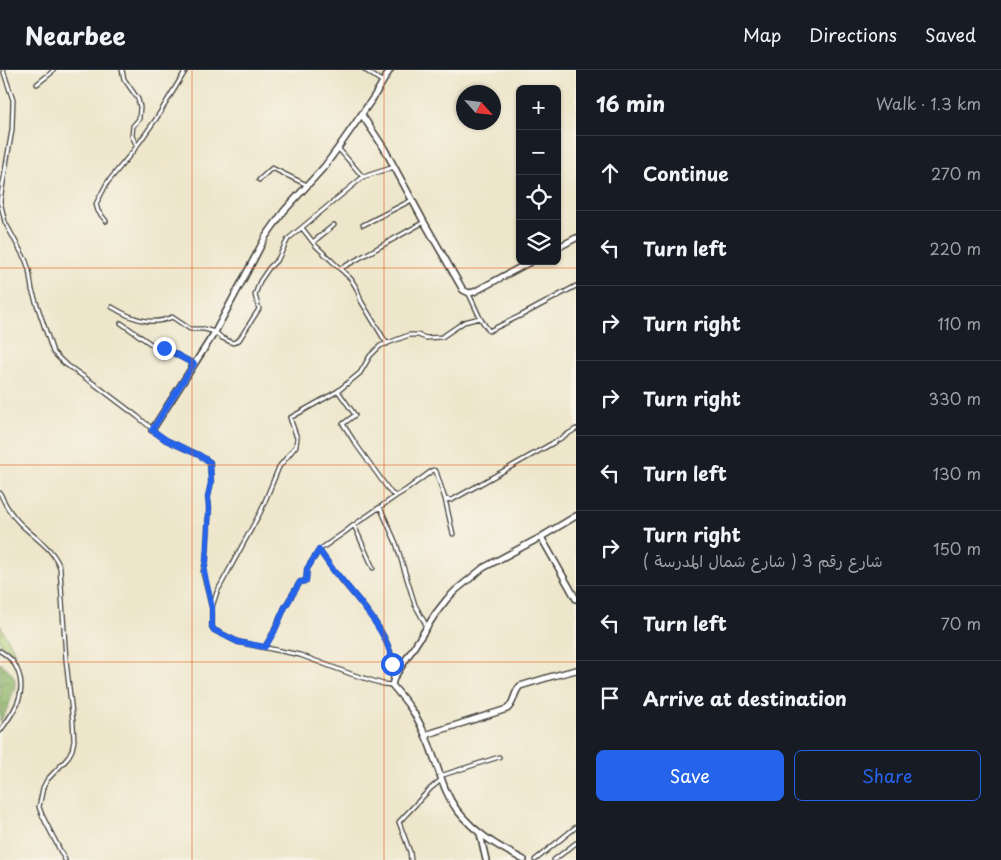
<!DOCTYPE html>
<html lang="en">
<head>
<meta charset="utf-8">
<style>
	body { margin:0; font-family:"Playpen Sans","Playpen Sans Arabic",sans-serif; background:#242831; color:#f1f3f6 }
	.controls { position:absolute; right:15px; top:15px; display:grid; overflow:hidden; border-radius:8px; box-shadow:0 1px 4px #0004 }
	.controls button { width:45px; height:45px; display:grid; place-items:center; padding:0; border:0; border-bottom:1px solid #363941; background:#171b24; color:#f1f3f6; font:25px sans-serif }
	.compass { position:absolute; left:456px; top:15px; width:45px; height:45px; border-radius:50%; background:#171b24; box-shadow:0 1px 4px #0004; rotate:117deg }
	.stop { position:absolute; width:15px; height:15px; margin:-11px; border:4px solid #2563eb; border-radius:50%; background:#fff }
	.stop.end { background:#2563eb; border-color:#fff; box-shadow:0 1px 5px #0008 }
	.list { margin:0; padding:0; list-style:none }
	h2 { display:flex; justify-content:space-between; align-items:center; height:65px; margin:0; padding:0 20px; font-size:21px }
	h2 small { font-size:16px; font-weight:400; color:#9ea1a6 }
	.list li { display:grid; grid-template-columns:32px 1fr auto; gap:15px; align-items:center; box-sizing:border-box; height:75px; padding:0 20px; border-top:1px solid #363941 }
	.list b { display:block; font-size:19px; white-space:nowrap }
	.list p { margin:0; font-size:16px; white-space:nowrap; color:#9ea1a6 }
	.list em { font-size:16px; font-style:normal; color:#9ea1a6 }
	.actions { display:flex; gap:10px; padding:15px 20px }
	.actions a { flex:1; padding:11px 0; border:1px solid #2563eb; border-radius:8px; text-align:center; font-size:18px; color:#2563eb }
	.actions .main { background:#2563eb; color:#fff }
	.icon { flex:none; width:28px; height:28px; fill:none; stroke:currentColor; stroke-width:2; stroke-linecap:round; stroke-linejoin:round }
	.map { position:relative; flex:none; width:576px; height:790px; overflow:hidden }
	header { display:flex; align-items:center; gap:30px; box-sizing:border-box; height:70px; padding:0 25px; background:#171b24; border-bottom:1px solid #363941 }
	header strong { font-size:24px }
	nav { display:flex; gap:28px; margin-inline-start:auto; font-size:18px }
	main { display:flex }
	aside { flex:1; background:#171b24 }
	.map>svg:first-child { display:block }
	.grass { fill:url(#grass-dots); stroke:#68774a }
	.forest { fill:url(#forest-crowns); stroke:#566842 }
	.lines { fill:none; stroke-linecap:round; stroke-linejoin:round }
	.street-casing { stroke:#3c3a36; stroke-width:5.5 }
	.secondary-casing { stroke:#3c3a36; stroke-width:8 }
	.street { stroke:#fff; stroke-width:3 }
	.secondary { stroke:#fff; stroke-width:5 }
	.route { stroke:#2563eb; stroke-width:6 }
	.grid { fill:none; stroke:#de560d; stroke-width:1; stroke-opacity:0.55 }
</style>
</head>
<body>
<header>
<strong>Nearbee</strong>
<nav><a>Map</a><a>Directions</a><a>Saved</a></nav>
</header>
<main>
<div class="map">
<svg width="576" height="790" viewBox="0 0 576 790">
	<defs>
		<pattern id="grass-dots" width="8" height="8" patternUnits="userSpaceOnUse" patternTransform="scale(1.25)"><rect width="8" height="8" fill="#b4d279"/><path d="M2 2h.1M6 6h.1" fill="none" stroke="#9ab468" stroke-width="1.8" stroke-linecap="round"/></pattern>
		<pattern id="forest-crowns" width="20" height="18" patternUnits="userSpaceOnUse" patternTransform="scale(1.25)"><rect width="20" height="18" fill="#8fb469"/><path d="M2 6a3 3 0 1 1 6 0M12 15a3 3 0 1 1 6 0" fill="none" stroke="#749256"/></pattern>
	</defs>
	<rect width="100%" height="100%" fill="#f7f3e8"/>
	<filter id="ink" filterUnits="userSpaceOnUse"><feTurbulence type="fractalNoise" baseFrequency=".02" numOctaves="2"/><feDisplacementMap in="SourceGraphic" scale="10" xChannelSelector="R" yChannelSelector="G"/><feConvolveMatrix kernelMatrix="1 2 1 2 8 2 1 2 1" color-interpolation-filters="sRGB"/></filter>
	<filter id="wash" filterUnits="userSpaceOnUse"><feTurbulence type="fractalNoise" baseFrequency=".0096" numOctaves="4" result="noise"/><feDisplacementMap in="SourceGraphic" scale="20" xChannelSelector="R" yChannelSelector="G"/><feGaussianBlur stdDeviation="1.12" result="paint"/><feColorMatrix in="noise" values="0 0 0 0 0 0 0 0 0 0 0 0 0 0 0 0 0 1.4 0 .05"/><feComposite in="paint" operator="in"/></filter>
	<g filter="url(#wash)">
		<rect width="100%" height="100%" fill="#eee6cb"/>
		<!-- grass -->
		<path class="grass" d="M0 555 15 583 0 573Z"/>
		<!-- forest -->
		<path class="forest" d="M0 593C7 598 13 603 15 611 16 620 5 645 0 652Z"/>
	</g>
	<g filter="url(#ink)">
		<g class="lines">
			<!-- street casing -->
			<g class="street-casing">
				<path id="street" d="M3 0 13 30 12 60 0 131 5 152 26 191 29 200 32 220 53 282 64 293 97 316 138 347 150 357 152 360 166 370 199 385 210 392 211 413 208 427 209 438 206 491 203 502 212 538V557L214 560 238 572 300 585 351 604 383 614 392 615
					M122 0 124 9 138 29 140 37 139 49 133 56 132 66 137 76
					M365 0 383 12
					M37 14 51 3 53 0
					M338 78 363 107
					M259 110 272 98 307 115
					M106 151 98 141 96 134 107 113 134 80 156 49 186 0
					M363 155 412 130
					M302 158 316 176 351 209 357 219 361 231 387 274
					M313 172 334 155
					M340 199 424 152
					M469 224 480 248
					M112 237C130 248 151 257 172 247L190 259H204L215 262 222 268 233 273 239 270 259 239 255 225 260 211 269 198 278 189 288 169 363 107 394 97
					M121 253 151 274 164 278 194 294
					M338 321 355 345 343 354 355 373 391 423 396 426 406 420 433 400 436 401 445 429 453 464
					M0 423C6 437 15 450 26 459 39 471 54 480 60 498L66 590 73 652 74 671 72 680 67 689 47 710 43 718 39 737 42 745 65 790
					M445 429 452 430 553 373 576 359
					M380 437 396 473 415 535 425 553V559
					M354 455 373 498
					M319 480 336 504 339 507C358 530 391 564 393 595
					M212 537 217 522 261 441 279 397 296 376 297 368 290 348 338 321 360 303 370 286 380 276 409 265H418L426 268 442 267 464 252 480 248 489 261 524 244 576 216
					M265 577 274 561 285 537 300 512 306 511 307 499 319 480 345 462 354 455 396 426
					M0 581C19 591 26 614 17 634 13 643 6 653 0 661
					M440 706 499 687
					M411 790 410 782 399 752 431 718 441 710
					M535 790 576 757
					M554 790 576 773"/>
			</g>
			<!-- secondary casing -->
			<g class="secondary-casing">
				<path id="secondary" d="M362 45 384 78 424 152 463 220 469 223 474 222 532 191
					M557 178 576 168
					M152 360 215 262 254 189 266 166 284 141 324 97 338 78 373 28 390 0
					M541 467 576 529
					M425 665 507 639C515 633 513 623 520 616L553 606 576 600
					M480 764 486 790
					M524 790C497 776 476 764 457 740 445 724 441 706 434 688 429 672 419 649 409 636 404 629 398 622 392 615L394 608 436 543 447 529 456 520 483 498 541 467 576 446"/>
			</g>
			<!-- street -->
			<use href="#street" class="street"/>
			<!-- secondary -->
			<use href="#secondary" class="secondary"/>
		</g>
	</g>
	<g class="lines" filter="url(#ink)">
		<!-- route -->
		<path class="route" d="M164 278 194 294 152 360 166 370 199 385 210 392 211 413 208 427 209 438 206 491 204 502 212 538V557L214 560 238 572 265 577 274 562 285 537 300 512 306 511 307 499 319 480 336 504 339 506C357 529 391 565 392 594"/>
	</g>
	<!-- grid -->
	<path class="grid" d="M192 0V790M384 0V790M0 198H576M0 395H576M0 592H576"/>
</svg>
<div class="controls">
<button>+</button>
<button>−</button>
<button><svg class="icon" aria-label="locate" viewBox="0 0 24 24"><circle cx="12" cy="12" r="6"/><path d="M12 2v4M12 18v4M2 12h4M18 12h4"/></svg></button>
<button><svg class="icon" aria-label="layers" viewBox="0 0 24 24"><path d="M12 4l9 5-9 5-9-5zM3 14l9 5 9-5"/></svg></button>
</div>
<svg class="compass" viewBox="-18 -18 36 36"><path d="M0-13l5 13h-10z" fill="#e53935"/><path d="M0 13l5-13h-10z" fill="#9ea1a6"/></svg>
<div class="stop" style="left:392px;top:594px"></div>
<div class="stop end" style="left:164px;top:278px"></div>
</div>
<aside>
<h2>16 min<small>Walk · 1.3 km</small></h2>
<ul class="list">
<li><svg class="icon" aria-label="ahead" viewBox="0 0 24 24"><path d="M12 20V5M6 11l6-6 6 6"/></svg><div><b>Continue</b></div><em>270 m</em></li>
<li><svg class="icon" aria-label="left" viewBox="0 0 24 24"><path d="M17 20v-9H6M10 6l-5 5 5 5"/></svg><div><b>Turn left</b></div><em>220 m</em></li>
<li><svg class="icon" aria-label="right" viewBox="0 0 24 24"><path d="M7 20v-9h11M14 6l5 5-5 5"/></svg><div><b>Turn right</b></div><em>110 m</em></li>
<li><svg class="icon" aria-label="right" viewBox="0 0 24 24"><path d="M7 20v-9h11M14 6l5 5-5 5"/></svg><div><b>Turn right</b></div><em>330 m</em></li>
<li><svg class="icon" aria-label="left" viewBox="0 0 24 24"><path d="M17 20v-9H6M10 6l-5 5 5 5"/></svg><div><b>Turn left</b></div><em>130 m</em></li>
<li><svg class="icon" aria-label="right" viewBox="0 0 24 24"><path d="M7 20v-9h11M14 6l5 5-5 5"/></svg><div><b>Turn right</b><p>شارع رقم 3 ( شارع شمال المدرسة )</p></div><em>150 m</em></li>
<li><svg class="icon" aria-label="left" viewBox="0 0 24 24"><path d="M17 20v-9H6M10 6l-5 5 5 5"/></svg><div><b>Turn left</b></div><em>70 m</em></li>
<li><svg class="icon" aria-label="arrive" viewBox="0 0 24 24"><path d="M6 21V4h12l-3 4 3 4H6"/></svg><div><b>Arrive at destination</b></div></li>
</ul>
<div class="actions"><a class="main">Save</a><a>Share</a></div>
</aside>
</main>
</body>
</html>
